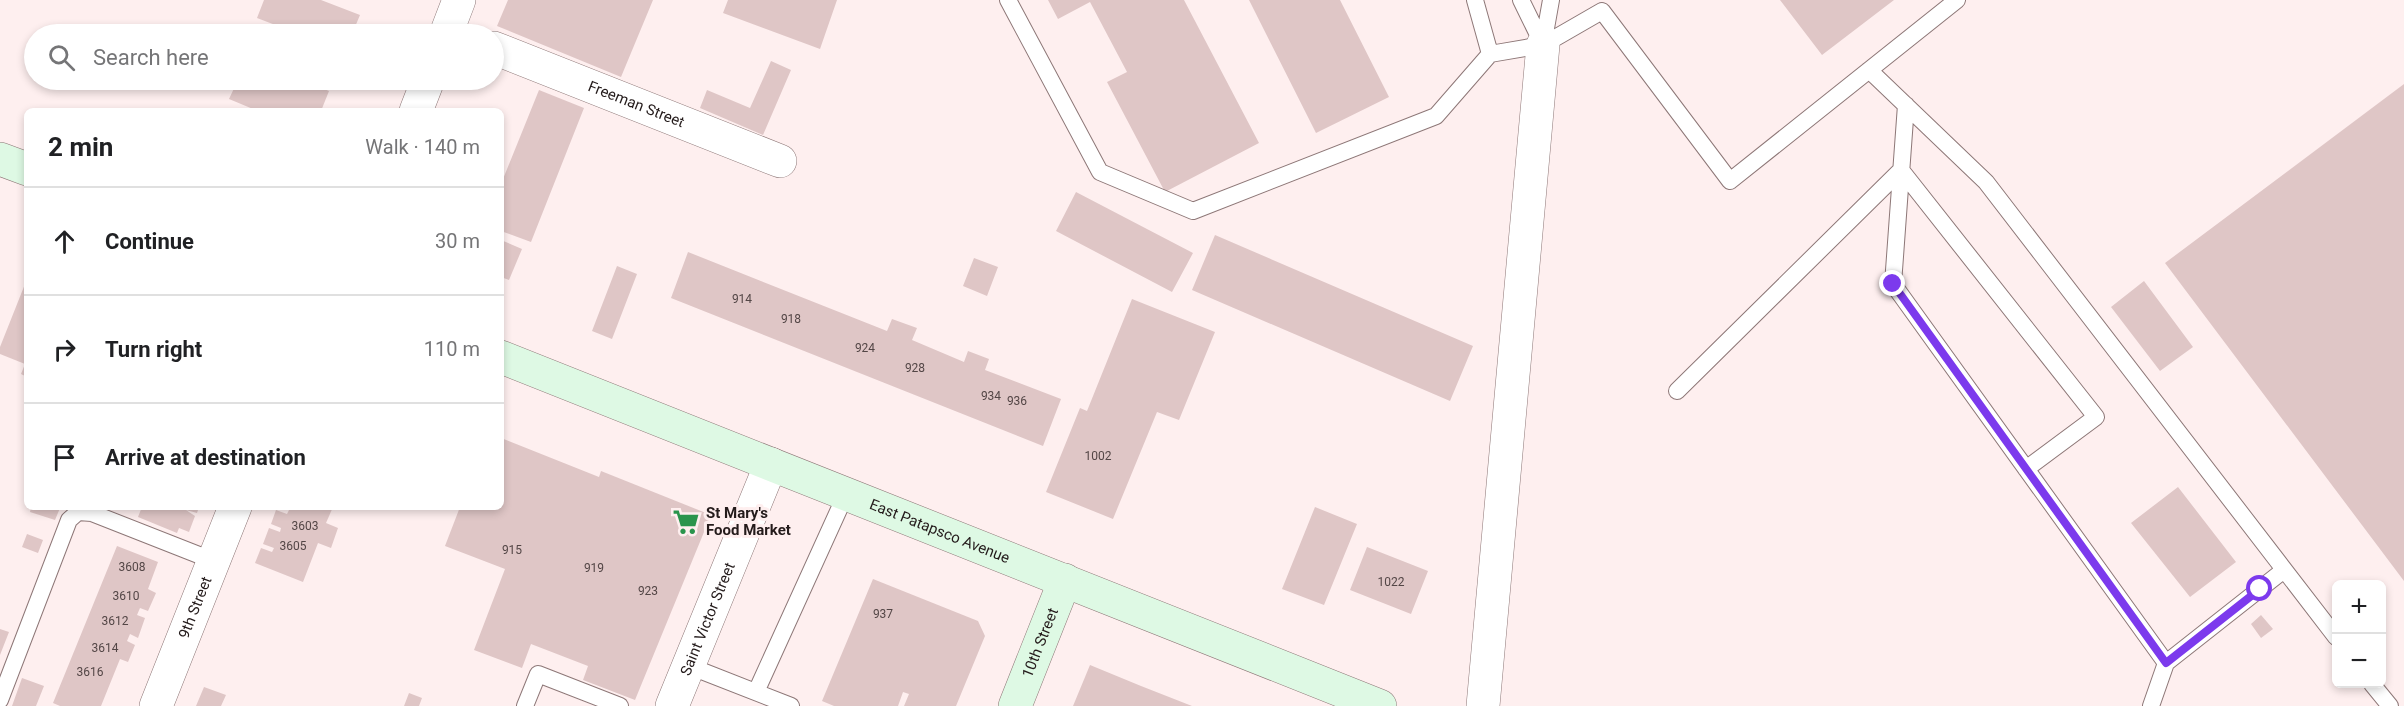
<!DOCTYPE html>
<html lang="en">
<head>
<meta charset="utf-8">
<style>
	body { margin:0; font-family:Roboto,sans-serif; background:#f6f6f6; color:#202124 }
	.controls { position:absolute; right:18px; bottom:18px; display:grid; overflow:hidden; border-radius:9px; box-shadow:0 3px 9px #0003 }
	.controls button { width:54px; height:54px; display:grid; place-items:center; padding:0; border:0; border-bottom:2px solid #e0e0e0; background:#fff; color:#202124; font:30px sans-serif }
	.stop { position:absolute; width:18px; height:18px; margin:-14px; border:4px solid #7c3aed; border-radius:50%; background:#fff }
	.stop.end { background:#7c3aed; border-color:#fff; box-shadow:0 2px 6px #0008 }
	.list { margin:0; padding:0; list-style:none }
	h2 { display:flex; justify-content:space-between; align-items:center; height:78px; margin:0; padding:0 24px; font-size:26px }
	h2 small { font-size:20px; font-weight:400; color:#757577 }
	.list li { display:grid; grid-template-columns:39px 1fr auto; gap:18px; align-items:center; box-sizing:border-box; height:108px; padding:0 24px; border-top:2px solid #e0e0e0 }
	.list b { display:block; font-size:22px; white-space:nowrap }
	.list em { font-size:20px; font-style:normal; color:#757577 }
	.icon { flex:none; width:33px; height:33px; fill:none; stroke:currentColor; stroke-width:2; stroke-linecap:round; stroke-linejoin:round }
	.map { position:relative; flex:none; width:2404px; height:706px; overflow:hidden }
	.search { position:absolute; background:#fff; box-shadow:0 3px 9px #0003; left:24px; top:24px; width:480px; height:66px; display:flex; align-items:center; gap:15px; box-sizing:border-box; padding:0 21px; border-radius:33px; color:#757577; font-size:22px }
	.panel { position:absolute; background:#fff; box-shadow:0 3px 9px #0003; left:24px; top:108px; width:480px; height:402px; border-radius:9px }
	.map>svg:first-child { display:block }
	.building { fill:#dfc6c6 }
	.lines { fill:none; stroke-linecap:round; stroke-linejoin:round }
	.lane-casing { stroke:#8d7777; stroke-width:18 }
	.street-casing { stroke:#8d7777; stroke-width:34 }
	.secondary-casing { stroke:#8d7777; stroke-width:34 }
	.lane { stroke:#fff; stroke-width:16 }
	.street { stroke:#fff; stroke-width:33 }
	.secondary { stroke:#def9e4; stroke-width:33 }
	.route { stroke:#7c3aed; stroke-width:8 }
	.labels { text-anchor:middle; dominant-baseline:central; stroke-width:6; stroke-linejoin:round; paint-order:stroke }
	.number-label { font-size:12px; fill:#534646 }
	.street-label { font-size:15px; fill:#241b1b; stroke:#feefef }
	.poi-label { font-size:15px; font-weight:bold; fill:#241b1b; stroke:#feefef; text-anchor:start }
</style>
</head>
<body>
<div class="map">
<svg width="2404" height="706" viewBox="0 0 2404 706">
	<rect width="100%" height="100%" fill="#feefef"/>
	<!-- building -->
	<path class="building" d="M264 0H321L360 15 352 34H299L257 18Z
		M508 0H653L621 77 497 26Z
		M728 0H837L820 49 723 13Z
		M1048 0H1184L1259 143 1165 192 1107 82 1127 72 1090 2 1058 19Z
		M1249 0H1340L1389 97 1316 133Z
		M1780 0H1894L1822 55Z
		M771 61 791 70 763 135 700 108 707 90 750 108Z
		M238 80H301L329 91 321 111H258L229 99Z
		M2404 84V581L2165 263Z
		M539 90 584 108 531 242 501 231V184Z
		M1076 192 1193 253 1172 292 1056 231Z
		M1215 235 1473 346 1450 401 1192 290Z
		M501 240 522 249 509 280 501 277Z
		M688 252 887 331 892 319 917 328 912 340 964 362 968 351 989 359 985 370 1061 399 1043 446 671 298Z
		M974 258 998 267 987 296 963 286Z
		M617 266 637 274 612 339 592 331Z
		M27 279V377L21 374 25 364 0 354V347Z
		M2144 281 2193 347 2160 371 2111 307Z
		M1132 299 1215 332 1179 420 1157 412 1113 519 1046 492 1080 408 1087 411Z
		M501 438 599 477 601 471 711 515 635 700 583 680 588 666 531 644 522 668 474 650 505 569 445 546 460 507H501Z
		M2178 487 2236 562 2190 597 2131 523Z
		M31 507H58L60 508 55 520 30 512Z
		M142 507H199L197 513 186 510 195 516 189 532 179 528 177 533 138 517Z
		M282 507H333L326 523 338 528 331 548 318 543 303 582 255 563 261 548 272 552 274 548 263 544 269 528 280 532 281 528 271 524 276 510 287 514 289 510Z
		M1315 507 1357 524 1324 605 1282 589Z
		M27 534 43 540 38 553 22 547Z
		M117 546 158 562 148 589 156 593 148 611 140 608 137 615 145 618 138 638 130 634 127 641 135 645 128 662 120 659 101 706H60L53 703Z
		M1367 547 1428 571 1411 614 1350 590Z
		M873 579 978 621 985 636 956 706H904L909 694 903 692 898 706H834L822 701Z
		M2261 615 2273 629 2261 638 2251 624Z
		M0 629 9 632 0 655Z
		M1090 665 1141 686 1192 706H1073Z
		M22 678 44 686 36 706H12Z
		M204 687 226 695 221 706H196Z
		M409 693 422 698 419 706H404Z"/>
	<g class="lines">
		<!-- lane casing -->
		<g class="lane-casing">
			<path id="lane" d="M1008 0 1100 172 1193 211 1436 116 1490 54 1475 0
				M1521 0 1543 45
				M1543 45 1551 0
				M1490 54 1543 45 1602 11 1730 181 1957 0
				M1869 70 1986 182 2336 637
				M1906 105 1893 284 2166 663
				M1677 391 1901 170 2096 417 2026 469
				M689 666 791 706
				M2372 684 2390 706
				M756 692 846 494
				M0 700 69 520 78 512 92 513 214 561
				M525 706 538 674 620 706
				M2151 706 2166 663 2284 570"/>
		</g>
		<!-- street casing -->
		<g class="street-casing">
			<g id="street">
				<path d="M446 34 459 0"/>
				<path id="s1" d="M494 48 780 161"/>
				<path d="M416 111 428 80"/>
				<path id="s2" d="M156 706 235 507"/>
				<path id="s3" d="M672 706 771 464"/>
				<path d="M1483 706 1543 45"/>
			</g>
		</g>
		<!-- secondary casing -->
		<g class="secondary-casing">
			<g id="secondary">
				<path d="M0 159 27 169"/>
				<path id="s4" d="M501 357 1380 706"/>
				<path id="s5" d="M1015 706 1065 580"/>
			</g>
		</g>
		<!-- lane -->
		<use href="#lane" class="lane"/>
		<!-- street -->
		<use href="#street" class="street"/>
		<!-- secondary -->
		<use href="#secondary" class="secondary"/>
	</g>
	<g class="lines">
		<!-- route -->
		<path class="route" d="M1893 284 2166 663 2260 589"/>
	</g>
	<!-- icons -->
	<defs>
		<g id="supermarket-bare" transform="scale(2.07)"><path d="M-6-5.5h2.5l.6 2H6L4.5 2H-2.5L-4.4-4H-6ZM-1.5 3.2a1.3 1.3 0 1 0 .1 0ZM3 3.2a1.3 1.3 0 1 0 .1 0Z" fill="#2a944c" stroke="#feefef" stroke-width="2.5" paint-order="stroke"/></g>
	</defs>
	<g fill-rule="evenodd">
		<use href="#supermarket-bare" x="686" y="522"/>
	</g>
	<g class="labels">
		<!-- number labels -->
		<g class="number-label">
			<text x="742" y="299">914</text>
			<text x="791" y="319">918</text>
			<text x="865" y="348">924</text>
			<text x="915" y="368">928</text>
			<text x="991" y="396">934</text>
			<text x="1017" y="401">936</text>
			<text x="1098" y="456">1002</text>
			<text x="305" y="526">3603</text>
			<text x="293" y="546">3605</text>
			<text x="512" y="550">915</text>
			<text x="132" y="567">3608</text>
			<text x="594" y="568">919</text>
			<text x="1391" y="582">1022</text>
			<text x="648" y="591">923</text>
			<text x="126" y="596">3610</text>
			<text x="883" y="614">937</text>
			<text x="115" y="621">3612</text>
			<text x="105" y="648">3614</text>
			<text x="90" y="672">3616</text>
		</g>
		<!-- street labels -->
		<g class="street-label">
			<text stroke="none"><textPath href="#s1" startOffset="153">Freeman Street</textPath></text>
			<text stroke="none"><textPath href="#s4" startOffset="472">East Patapsco Avenue</textPath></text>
			<text stroke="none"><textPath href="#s2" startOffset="106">9th Street</textPath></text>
			<text stroke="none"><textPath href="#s3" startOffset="94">Saint Victor Street</textPath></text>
			<text stroke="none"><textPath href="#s5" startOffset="68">10th Street</textPath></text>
		</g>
		<!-- poi labels -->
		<g class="poi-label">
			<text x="706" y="513">St Mary's<tspan x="706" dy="17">Food Market</tspan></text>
		</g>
	</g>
</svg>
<div class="controls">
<button>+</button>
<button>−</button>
</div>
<div class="stop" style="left:2260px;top:589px"></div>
<div class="stop end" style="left:1893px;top:284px"></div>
<div class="search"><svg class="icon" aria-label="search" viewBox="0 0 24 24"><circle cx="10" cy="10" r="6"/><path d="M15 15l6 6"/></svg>Search here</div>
<section class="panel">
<h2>2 min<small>Walk · 140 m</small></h2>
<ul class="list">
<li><svg class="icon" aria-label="ahead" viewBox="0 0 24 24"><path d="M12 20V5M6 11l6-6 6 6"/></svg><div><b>Continue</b></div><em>30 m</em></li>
<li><svg class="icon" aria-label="right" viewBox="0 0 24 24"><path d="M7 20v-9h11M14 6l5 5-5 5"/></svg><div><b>Turn right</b></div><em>110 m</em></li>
<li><svg class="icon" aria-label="arrive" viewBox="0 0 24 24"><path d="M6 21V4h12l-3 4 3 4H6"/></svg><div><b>Arrive at destination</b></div></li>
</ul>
</section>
</div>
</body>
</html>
